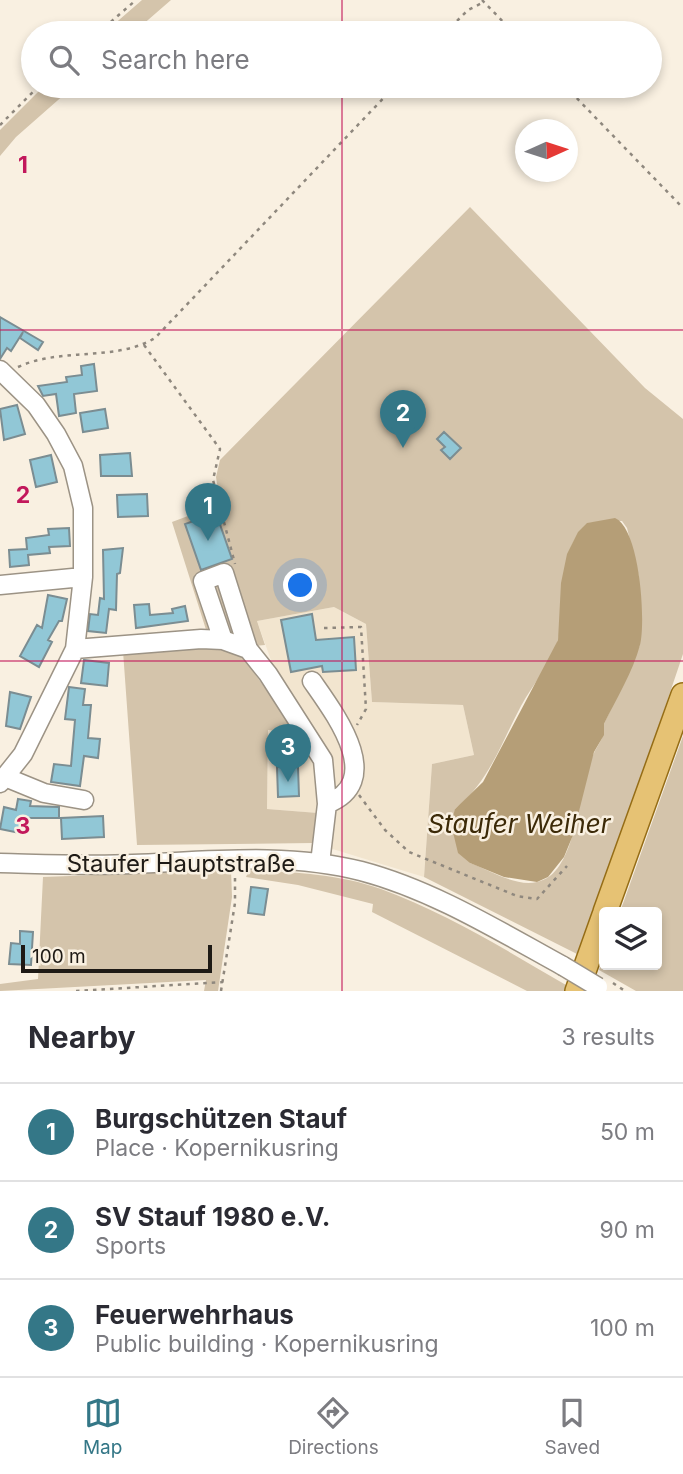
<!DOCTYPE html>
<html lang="en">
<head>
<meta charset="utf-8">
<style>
	body { margin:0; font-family:Inter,sans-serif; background:#f2f2f3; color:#2b2b33 }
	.controls { position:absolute; right:21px; bottom:21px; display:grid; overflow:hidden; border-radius:7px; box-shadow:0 4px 10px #0003 }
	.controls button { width:63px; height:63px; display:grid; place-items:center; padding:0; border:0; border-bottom:2px solid #e1e1e2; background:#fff; color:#2b2b33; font:35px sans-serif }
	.compass { position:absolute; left:515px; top:119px; width:63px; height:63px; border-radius:50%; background:#fff; box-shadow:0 4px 10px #0003; rotate:87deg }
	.scale { position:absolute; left:21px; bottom:18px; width:191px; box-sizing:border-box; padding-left:7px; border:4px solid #1e1a15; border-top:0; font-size:19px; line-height:24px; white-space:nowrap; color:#1e1a15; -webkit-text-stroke:5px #f9f0e1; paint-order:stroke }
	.you { position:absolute; left:301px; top:586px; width:24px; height:24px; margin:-18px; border:5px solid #fff; border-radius:50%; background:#1a73e8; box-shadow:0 0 0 10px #1a73e833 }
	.badge { display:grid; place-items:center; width:46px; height:46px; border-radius:50%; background:#347787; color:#fff; font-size:23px; font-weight:700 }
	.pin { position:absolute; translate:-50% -58px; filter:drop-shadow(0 2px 4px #0008) }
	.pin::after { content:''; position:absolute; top:37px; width:24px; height:21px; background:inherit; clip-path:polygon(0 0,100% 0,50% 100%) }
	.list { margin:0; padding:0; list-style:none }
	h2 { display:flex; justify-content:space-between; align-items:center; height:91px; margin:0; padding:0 28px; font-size:30px }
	h2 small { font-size:23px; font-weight:400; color:#7c7c81 }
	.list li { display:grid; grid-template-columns:46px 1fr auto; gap:21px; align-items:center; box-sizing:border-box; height:98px; padding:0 28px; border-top:2px solid #e1e1e2 }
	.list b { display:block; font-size:26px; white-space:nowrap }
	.list p { margin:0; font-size:23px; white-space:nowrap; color:#7c7c81 }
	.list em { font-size:23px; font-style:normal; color:#7c7c81 }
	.icon { flex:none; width:38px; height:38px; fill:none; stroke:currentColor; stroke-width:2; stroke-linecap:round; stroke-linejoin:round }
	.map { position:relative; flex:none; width:683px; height:991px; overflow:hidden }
	.search { position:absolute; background:#fff; box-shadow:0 4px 10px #0003; left:21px; right:21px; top:21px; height:77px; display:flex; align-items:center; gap:18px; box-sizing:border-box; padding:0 24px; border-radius:38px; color:#7c7c81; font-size:26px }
	.sheet { height:385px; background:#fff }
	nav { display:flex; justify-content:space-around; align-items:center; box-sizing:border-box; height:98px; border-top:2px solid #e1e1e2; background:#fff; font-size:19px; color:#7c7c81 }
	nav a { display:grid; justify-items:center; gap:4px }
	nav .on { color:#347787 }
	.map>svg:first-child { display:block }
	.built { fill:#f2e5cf }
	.green { fill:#d4c4ab; fill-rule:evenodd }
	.water { fill:#b59e77 }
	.building { fill:#91c7d6; stroke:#7b8d92; stroke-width:2 }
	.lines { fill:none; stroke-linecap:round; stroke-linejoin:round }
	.minor-casing { stroke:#9c9385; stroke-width:21 }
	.major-casing { stroke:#956d16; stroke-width:26 }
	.path { stroke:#8f887e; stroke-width:2.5; stroke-dasharray:3.5 5; stroke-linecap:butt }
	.minor { stroke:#fff; stroke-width:18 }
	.major { stroke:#e6c274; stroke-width:23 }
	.minor-bridge-casing { stroke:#9c9385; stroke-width:21; stroke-linecap:butt }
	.minor-bridge { stroke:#fff; stroke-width:18 }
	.grid { fill:none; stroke:#c2185b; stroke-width:2; stroke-opacity:0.55 }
	.labels { text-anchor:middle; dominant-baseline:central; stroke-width:5; stroke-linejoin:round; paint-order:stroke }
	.street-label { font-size:24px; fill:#1e1a15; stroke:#f9f0e1 }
	.water-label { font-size:26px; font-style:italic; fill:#3c2a08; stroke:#f9f0e1 }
	.grid-label { font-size:23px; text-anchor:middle; font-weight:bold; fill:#c2185b; stroke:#f9f0e1; stroke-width:5; stroke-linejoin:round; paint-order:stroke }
</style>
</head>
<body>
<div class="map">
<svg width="683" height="991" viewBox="0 0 683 991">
	<rect width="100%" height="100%" fill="#f9f0e1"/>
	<!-- built -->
	<path class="built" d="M334 607 366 624 372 702 463 705 474 755 432 764 424 877 313 843 318 813 267 809 268 730 297 733 257 621Z"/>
	<!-- green -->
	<path class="green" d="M142 0H171L133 33H104Z
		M44 86H74L16 137 0 156V130Z
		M470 207 645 388 683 419V654L581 956 424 877 432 764 474 755 463 705 372 702 366 624 334 607 257 621 265 645 253 646 208 636 172 522 220 504 216 477 220 460ZM622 521 627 528 639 577 640 645 604 724C604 739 600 741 594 753 578 783 579 874 537 882 515 887 490 870 470 863L455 809C489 782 501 743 521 706 533 684 551 664 558 640 569 599 553 556 588 523Z
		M210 644 240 653 297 733 268 730 267 809 318 813 313 843 137 845 123 651Z
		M683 736V991H636L599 970 604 956V965H657V912H620Z
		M231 870 232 897 218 991H204L206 980 0 991V984L38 979 43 877Z
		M249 870C293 872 339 874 381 889 446 913 506 950 566 985L564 991H527L372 912 373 904 298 885 246 877Z"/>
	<!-- water -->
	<path class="water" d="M615 518C640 529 646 621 640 645 633 672 616 699 604 724V735L594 752 573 835 564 857 548 877 537 882 504 877 470 863 458 853 451 824 455 809 483 782 558 640 561 583 567 554 578 532 587 523Z"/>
	<!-- building -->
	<path class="building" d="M0 317 43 342 38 350 20 338 23 332 11 351 7 348 0 359Z
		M94 364 97 391 74 394 76 413 59 416 56 394 43 396 38 386 67 382 66 377 82 375 81 366Z
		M17 405 25 434 4 440 0 409Z
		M105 409 108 428 83 432 80 413Z
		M444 432 461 448 450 459 441 450 445 447 437 439Z
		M130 453 132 476H101L100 455Z
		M51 455 57 482 36 487 30 460Z
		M147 494 148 516 118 517 117 495Z
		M216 513 232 559 201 570 185 524Z
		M69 528 70 546 49 547 50 553 28 555 29 565 10 567 9 550 27 549 26 538 49 535 48 529Z
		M123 548 120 573 117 574 116 610 109 609 106 633 88 631 90 614 98 615 100 598 104 599 103 550Z
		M48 595 67 599 62 621H59L48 640 52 642 39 667 20 656 37 625 42 628Z
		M149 604 150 615 173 613 172 609 185 606 188 621 136 628 134 605Z
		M312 614 316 640 354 637 356 670 323 672 322 666 291 672 281 620Z
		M84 660 109 663 107 686 81 683Z
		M69 687 85 689 83 705H91L88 738 100 739 98 758 84 756 80 786 51 782 54 764 71 766 75 720 65 719Z
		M10 692 31 697 20 729 6 726Z
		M277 767H298L299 796 278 797Z
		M18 799 31 801 30 806 59 807V818H27L25 834 0 829 4 807 16 810Z
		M103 816 104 837 62 839 61 818Z
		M251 887 268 889 264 915 248 913Z
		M20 931 33 932 31 965 9 964 11 943 20 944Z"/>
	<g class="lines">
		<!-- minor casing -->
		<g class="minor-casing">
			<path id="minor" d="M0 370 36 405 56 434 73 466 83 508V577L75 649 23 754 0 783
				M0 585 83 577
				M223 640 203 581 224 573 248 649
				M75 649 201 639 223 640 248 649 268 674 323 760 327 804 320 863
				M312 681C335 714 386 781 327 804
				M5 777 44 793 84 800
				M0 863C44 864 89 866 133 864 207 861 289 852 361 871 433 890 499 931 563 966"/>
		</g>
		<!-- major casing -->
		<g class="major-casing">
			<path id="major" d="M605 912 683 695
				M577 991 604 915"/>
		</g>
		<!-- path -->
		<path class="path" d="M482 0 514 33
			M98 33 136 0
			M445 33 468 10 484 2
			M565 86 683 208
			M0 125 39 86
			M144 345 220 449 213 480 235 564
			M18 367C61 347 115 362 155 338L395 86
			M324 628 361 627 366 709 357 725
			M359 795 385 830 409 852 517 896 537 899 567 866
			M613 983 625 991
			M76 991 223 982
			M221 991 235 903V875"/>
		<!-- minor -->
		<use href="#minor" class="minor"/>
		<!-- major -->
		<use href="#major" class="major"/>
		<!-- minor-bridge casing -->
		<g class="minor-bridge-casing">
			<path id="minor-bridge" d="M563 966 598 987"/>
		</g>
		<!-- minor-bridge -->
		<use href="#minor-bridge" class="minor-bridge"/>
	</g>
	<!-- grid -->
	<path class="grid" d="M342 0V33M342 86V991M0 330H683M0 661H683"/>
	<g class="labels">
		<!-- street labels -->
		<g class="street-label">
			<text x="181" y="863">Staufer Hauptstraße</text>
		</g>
		<!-- water labels -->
		<g class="water-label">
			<text x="519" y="823">Staufer Weiher</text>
		</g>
	</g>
	<g class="grid-label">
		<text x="23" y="173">1</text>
		<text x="23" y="503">2</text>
		<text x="23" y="834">3</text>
	</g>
</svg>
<div class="controls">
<button><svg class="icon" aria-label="layers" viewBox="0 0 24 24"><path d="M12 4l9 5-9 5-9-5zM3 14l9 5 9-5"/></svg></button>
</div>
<svg class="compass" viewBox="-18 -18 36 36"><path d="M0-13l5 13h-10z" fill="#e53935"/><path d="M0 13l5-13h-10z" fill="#7c7c81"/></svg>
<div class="scale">100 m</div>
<div class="you"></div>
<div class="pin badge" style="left:208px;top:541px">1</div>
<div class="pin badge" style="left:403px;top:448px">2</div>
<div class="pin badge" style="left:288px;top:782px">3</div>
<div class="search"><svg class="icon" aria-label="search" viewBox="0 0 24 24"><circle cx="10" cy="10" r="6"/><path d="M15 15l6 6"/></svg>Search here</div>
</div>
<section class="sheet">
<h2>Nearby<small>3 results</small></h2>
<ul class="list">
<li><span class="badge">1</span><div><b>Burgschützen Stauf</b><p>Place · Kopernikusring</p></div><em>50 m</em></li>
<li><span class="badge">2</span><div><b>SV Stauf 1980 e.V.</b><p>Sports</p></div><em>90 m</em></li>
<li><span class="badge">3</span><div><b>Feuerwehrhaus</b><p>Public building · Kopernikusring</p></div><em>100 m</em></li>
</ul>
</section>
<nav>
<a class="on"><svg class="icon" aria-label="map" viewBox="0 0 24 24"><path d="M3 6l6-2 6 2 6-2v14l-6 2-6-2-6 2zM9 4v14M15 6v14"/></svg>Map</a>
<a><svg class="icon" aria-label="directions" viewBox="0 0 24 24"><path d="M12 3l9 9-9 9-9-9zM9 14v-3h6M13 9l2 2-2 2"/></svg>Directions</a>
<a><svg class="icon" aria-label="saved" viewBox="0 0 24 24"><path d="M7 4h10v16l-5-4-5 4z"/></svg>Saved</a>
</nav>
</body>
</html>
